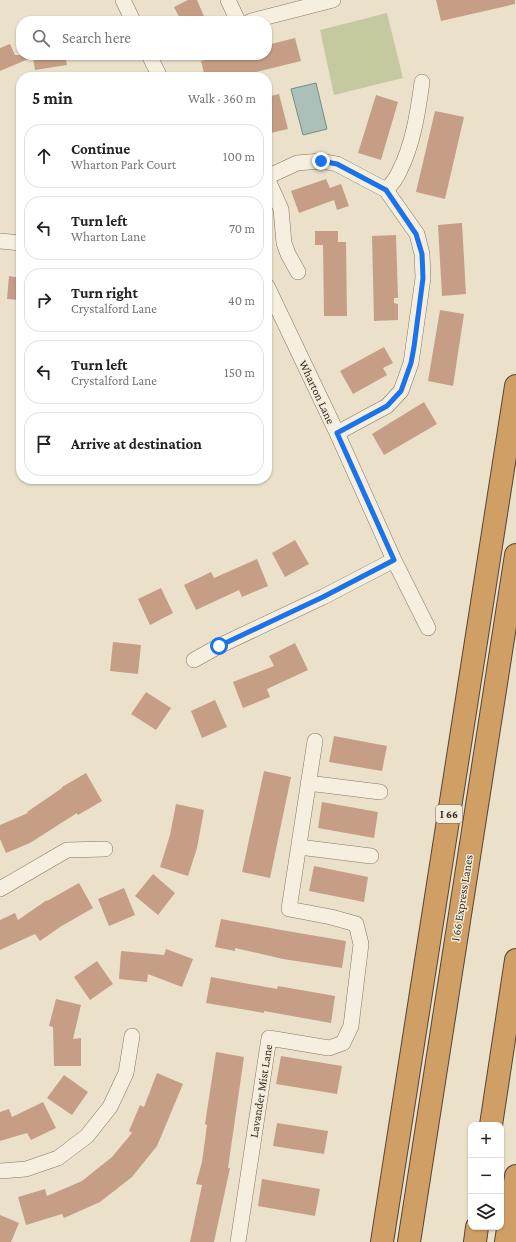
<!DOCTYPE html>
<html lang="en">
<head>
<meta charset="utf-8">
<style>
	body { margin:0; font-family:"Crimson Pro",serif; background:#f6f6f6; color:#222 }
	.controls { position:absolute; right:12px; bottom:12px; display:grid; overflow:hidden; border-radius:8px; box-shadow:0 1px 3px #0004 }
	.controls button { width:36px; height:36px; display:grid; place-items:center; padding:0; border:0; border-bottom:1px solid #e0e0e0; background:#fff; color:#222; font:20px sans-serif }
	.stop { position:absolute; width:12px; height:12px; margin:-9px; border:3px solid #1a73e8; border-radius:50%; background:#fff }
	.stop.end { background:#1a73e8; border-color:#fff; box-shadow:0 1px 4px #0008 }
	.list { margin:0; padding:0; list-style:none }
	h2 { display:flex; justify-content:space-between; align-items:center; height:52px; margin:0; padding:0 16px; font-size:17px }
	h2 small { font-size:13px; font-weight:400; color:#767676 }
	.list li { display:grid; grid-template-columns:26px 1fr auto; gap:12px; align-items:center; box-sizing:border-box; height:64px; margin:0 8px 8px; padding:0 8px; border:1px solid #e0e0e0; border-radius:16px }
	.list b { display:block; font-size:15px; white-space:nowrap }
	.list p { margin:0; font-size:13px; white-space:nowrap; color:#767676 }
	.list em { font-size:13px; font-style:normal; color:#767676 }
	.icon { flex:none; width:22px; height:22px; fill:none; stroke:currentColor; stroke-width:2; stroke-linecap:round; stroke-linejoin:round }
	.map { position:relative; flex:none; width:516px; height:1242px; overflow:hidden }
	.search { position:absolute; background:#fff; box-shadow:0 1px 3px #0004; left:16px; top:16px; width:256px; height:44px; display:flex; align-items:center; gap:10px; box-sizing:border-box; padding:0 14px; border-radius:16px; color:#767676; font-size:15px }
	.panel { position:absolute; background:#fff; box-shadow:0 1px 3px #0004; left:16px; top:72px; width:256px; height:412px; border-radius:16px }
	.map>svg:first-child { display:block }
	.green { fill:#c5c9a0 }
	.water { fill:#abc0b9; stroke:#728e86 }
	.building { fill:#c59e85 }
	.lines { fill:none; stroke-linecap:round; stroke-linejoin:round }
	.street-casing { stroke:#877461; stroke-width:16 }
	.highway-casing { stroke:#554334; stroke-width:24 }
	.street { stroke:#f6eede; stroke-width:15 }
	.highway { stroke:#d09f66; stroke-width:22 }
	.route { stroke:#1a73e8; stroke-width:5 }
	.labels { text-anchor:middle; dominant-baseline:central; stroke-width:3; stroke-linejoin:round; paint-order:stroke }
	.shield { fill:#f3ebda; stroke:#71665a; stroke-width:1 }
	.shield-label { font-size:11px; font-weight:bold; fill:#392d23 }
	.street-label { font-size:12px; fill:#392d23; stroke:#f3ebda }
</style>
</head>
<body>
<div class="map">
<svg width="516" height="1242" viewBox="0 0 516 1242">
	<rect width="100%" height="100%" fill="#ebe1cb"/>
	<!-- green -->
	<path class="green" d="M387 13 403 78 334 95 320 30Z"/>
	<!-- water -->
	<path class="water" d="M316 83 327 129 303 135 291 89Z"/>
	<!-- building -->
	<path class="building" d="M188 0H197L206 21H181L174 7Z
		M436 0H515V4L441 21Z
		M295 38 301 61 236 77H205L201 61 226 55H267V45Z
		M10 44 15 55H65L67 65 35 70 33 57 0 71V48Z
		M279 94 288 129 271 133 269 124 267 125V97Z
		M376 95 398 102 381 160 358 153Z
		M435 111 464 117 445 199 416 192Z
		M326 179 330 188 341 184 349 206 337 210 334 200 299 213 291 191Z
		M462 223 466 294 442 296 438 225Z
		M315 231H338V242H346L347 316H324L323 245H315Z
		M396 235 398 298H394V303L398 304V320L374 321 372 236Z
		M9 276 21 278V300L7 299Z
		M440 310 464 314 453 386 428 381Z
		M384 347 393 363 383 368 387 375 353 394 340 371Z
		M424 402 437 424 384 455 372 434Z
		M295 540 309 564 285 577 272 553Z
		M257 559 268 586 242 597 239 590 196 610 184 585 211 572 214 578Z
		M161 588 173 613 150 625 138 599Z
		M113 642 141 645 138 674 110 671Z
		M295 643 308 670 267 689 270 697 243 708 233 682 274 666 269 656Z
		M146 692 171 708 156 730 131 714Z
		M215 700 227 727 202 738 191 711Z
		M334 736 387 746 382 771 329 762Z
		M264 771 291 777 270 878 242 872Z
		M86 773 102 801 78 815 77 813 30 843 6 853 0 839V825L28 813 27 812 62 788V787Z
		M322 802 378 812 374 838 318 828Z
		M176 804 204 810 197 848 188 876 160 867 170 835Z
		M314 866 368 877 364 902 309 891Z
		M153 874 175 893 158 915 135 896Z
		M79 883 93 908 60 927 40 941 35 934 0 950V920L15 913 18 920 47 900V901Z
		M124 888 135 915 109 926 98 899Z
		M221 919 281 930 346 941 342 968 283 959 235 948V951L215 947Z
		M166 949 193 959 182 987 148 974 147 982 119 979 121 951 164 955Z
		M97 961 113 984 90 1000 74 977Z
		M211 977 277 989 278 986 335 996 331 1023 264 1011V1013L206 1003Z
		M56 999 81 1005 73 1039 81 1038V1066H54L53 1027 49 1026Z
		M216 1052 244 1057 228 1168H230L214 1242H190L202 1185 196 1184 202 1162 207 1125 205 1124Z
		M281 1056 342 1066 337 1094 276 1084Z
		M157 1073 183 1084 157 1146 132 1177 100 1202 64 1218 62 1214 26 1225 18 1197 45 1189 47 1196 82 1181 112 1157 132 1133 129 1131 140 1105 144 1107Z
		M64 1075 88 1092 72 1115 47 1098Z
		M43 1102 56 1128 31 1140 27 1133 0 1141V1112L9 1109 12 1117Z
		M277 1123 328 1131 324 1154 273 1146Z
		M262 1179 320 1189 315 1216 258 1206Z
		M0 1215 19 1223 11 1242H0Z"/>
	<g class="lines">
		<!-- street casing -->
		<g class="street-casing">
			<path id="street" d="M123 0 133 21
				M228 0 238 21
				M251 21 333 0
				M149 55 160 77
				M267 177 297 163 321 161 337 164 386 190 417 234 422 254 423 278 411 363 401 391 387 406 337 433
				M267 178 281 209 284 243 288 254 298 272
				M386 190C391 185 396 179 399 172 413 145 418 112 422 82
				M0 241 21 243
				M267 286 337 433 394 560 428 628
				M194 660 219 646 323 597 394 560
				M308 783 380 792
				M299 847 371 856
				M0 889 67 850 105 849
				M0 1171 26 1169 58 1158 87 1136 110 1107 126 1073 132 1036
				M238 1242 269 1038 329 1048 343 1043 351 1026 361 944 356 924 331 917 289 909 315 741"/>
		</g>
		<!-- highway casing -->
		<g class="highway-casing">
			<path id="highway" d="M491 1125 516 960
				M382 1242 516 386
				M409 1242 516 555
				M475 1242 477 1227
				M506 1242 516 1176"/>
		</g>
		<!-- street -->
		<use href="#street" class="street"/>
		<!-- highway -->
		<use href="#highway" class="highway"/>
	</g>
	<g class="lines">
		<!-- route -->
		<path class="route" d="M219 646 323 597 394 560 337 433 387 406 401 391 411 363 414 347 423 278 422 254 416 234 386 190 337 164 321 161"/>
	</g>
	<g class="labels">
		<!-- shield labels -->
		<rect class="shield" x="436" y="805" width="26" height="18" rx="3"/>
		<g class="shield-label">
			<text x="449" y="814">I 66</text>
		</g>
		<!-- street labels -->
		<g class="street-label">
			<text transform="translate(317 392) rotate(65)">Wharton Lane</text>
			<text transform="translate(462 898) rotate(-81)">I 66 Express Lanes</text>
			<text transform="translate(261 1091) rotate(-81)">Lavander Mist Lane</text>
		</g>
	</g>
</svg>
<div class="controls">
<button>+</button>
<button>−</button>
<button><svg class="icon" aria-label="layers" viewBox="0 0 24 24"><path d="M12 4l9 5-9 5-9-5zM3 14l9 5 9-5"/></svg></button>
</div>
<div class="stop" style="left:219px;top:646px"></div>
<div class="stop end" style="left:321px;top:161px"></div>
<div class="search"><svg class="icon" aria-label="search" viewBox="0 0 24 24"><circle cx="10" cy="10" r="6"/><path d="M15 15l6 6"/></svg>Search here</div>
<section class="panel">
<h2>5 min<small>Walk · 360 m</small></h2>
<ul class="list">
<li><svg class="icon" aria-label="ahead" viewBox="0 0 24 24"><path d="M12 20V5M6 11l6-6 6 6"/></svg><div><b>Continue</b><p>Wharton Park Court</p></div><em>100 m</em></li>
<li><svg class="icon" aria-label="left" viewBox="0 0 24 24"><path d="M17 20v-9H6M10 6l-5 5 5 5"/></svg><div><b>Turn left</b><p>Wharton Lane</p></div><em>70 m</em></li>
<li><svg class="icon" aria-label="right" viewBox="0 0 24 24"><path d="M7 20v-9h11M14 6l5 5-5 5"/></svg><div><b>Turn right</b><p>Crystalford Lane</p></div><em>40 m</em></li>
<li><svg class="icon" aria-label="left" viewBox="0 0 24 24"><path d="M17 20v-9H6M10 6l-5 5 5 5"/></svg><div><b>Turn left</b><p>Crystalford Lane</p></div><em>150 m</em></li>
<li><svg class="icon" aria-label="arrive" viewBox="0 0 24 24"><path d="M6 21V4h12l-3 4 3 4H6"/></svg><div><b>Arrive at destination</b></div></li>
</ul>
</section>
</div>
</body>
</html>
